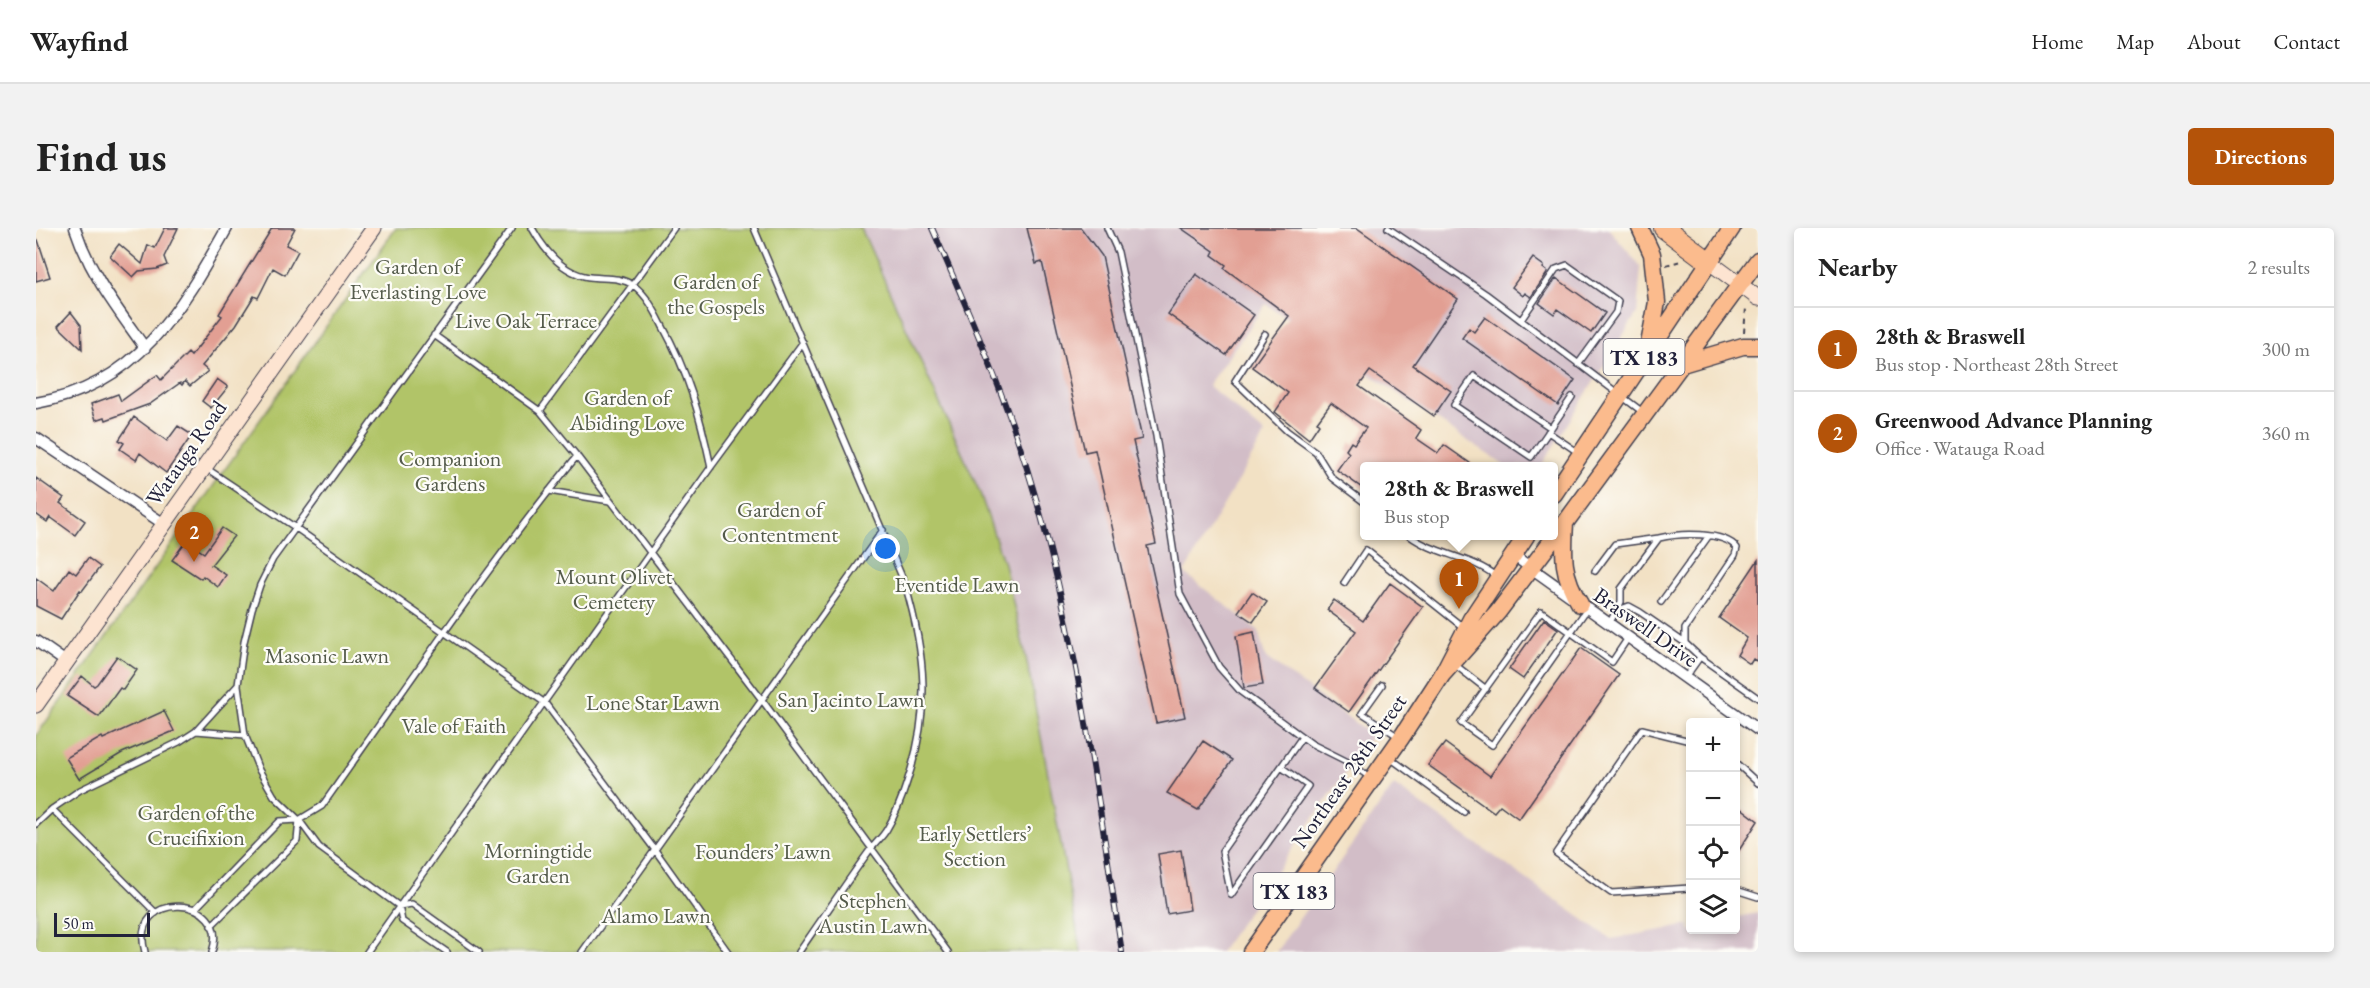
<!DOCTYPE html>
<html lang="en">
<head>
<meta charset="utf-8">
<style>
	body { margin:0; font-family:"EB Garamond",serif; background:#f2f2f2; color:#222 }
	.controls { position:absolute; right:18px; bottom:18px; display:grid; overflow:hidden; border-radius:6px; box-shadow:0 3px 9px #0003 }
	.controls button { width:54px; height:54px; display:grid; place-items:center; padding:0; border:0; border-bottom:2px solid #e0e0e0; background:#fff; color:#222; font:30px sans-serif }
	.scale { position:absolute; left:18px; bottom:15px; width:96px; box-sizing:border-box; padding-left:6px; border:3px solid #22223b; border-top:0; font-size:16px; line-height:21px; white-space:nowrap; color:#22223b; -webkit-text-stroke:4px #fdfcf7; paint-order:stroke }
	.you { position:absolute; left:850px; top:321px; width:21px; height:21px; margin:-15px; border:4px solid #fff; border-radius:50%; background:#1a73e8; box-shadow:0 0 0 9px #1a73e833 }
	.badge { display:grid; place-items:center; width:39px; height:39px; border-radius:50%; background:#b45309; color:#fff; font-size:20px; font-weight:700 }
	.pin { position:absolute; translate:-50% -50px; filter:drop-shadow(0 2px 3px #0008) }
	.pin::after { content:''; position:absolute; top:32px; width:21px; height:18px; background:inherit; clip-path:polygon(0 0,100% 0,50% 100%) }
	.popup { position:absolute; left:1324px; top:234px; width:198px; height:78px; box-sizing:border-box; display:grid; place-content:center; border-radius:6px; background:#fff; filter:drop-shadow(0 2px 4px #0005); font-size:20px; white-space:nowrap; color:#767676 }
	.popup b { font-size:22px; color:#222 }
	.popup::after { content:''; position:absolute; left:50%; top:100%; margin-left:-12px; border:12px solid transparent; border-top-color:#fff }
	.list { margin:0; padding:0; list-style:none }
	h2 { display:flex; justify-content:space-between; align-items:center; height:78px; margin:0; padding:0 24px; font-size:26px }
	h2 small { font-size:20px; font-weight:400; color:#767676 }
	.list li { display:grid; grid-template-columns:39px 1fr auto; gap:18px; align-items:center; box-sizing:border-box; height:84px; padding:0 24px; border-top:2px solid #e0e0e0 }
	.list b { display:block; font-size:22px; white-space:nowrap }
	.list p { margin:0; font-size:20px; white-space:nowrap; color:#767676 }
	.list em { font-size:20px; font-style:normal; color:#767676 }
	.icon { flex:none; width:33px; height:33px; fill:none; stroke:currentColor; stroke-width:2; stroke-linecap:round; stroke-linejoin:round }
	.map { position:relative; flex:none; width:1722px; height:724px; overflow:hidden; border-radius:6px }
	header { display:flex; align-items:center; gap:36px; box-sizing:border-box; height:84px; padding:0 30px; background:#fff; border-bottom:2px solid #e0e0e0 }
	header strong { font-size:28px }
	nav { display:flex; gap:33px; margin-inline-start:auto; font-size:21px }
	.intro { display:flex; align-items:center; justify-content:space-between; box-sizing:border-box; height:144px; padding:0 36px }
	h1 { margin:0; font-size:42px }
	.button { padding:15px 27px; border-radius:6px; background:#b45309; color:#fff; font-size:21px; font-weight:700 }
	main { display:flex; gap:36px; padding:0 36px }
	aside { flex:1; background:#fff; border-radius:6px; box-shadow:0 3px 9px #0003 }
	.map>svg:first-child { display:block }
	.industrial { fill:#d2bdc7 }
	.green { fill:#b1c468; stroke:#6a7352; stroke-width:1.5 }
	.building { fill:#e29f93 }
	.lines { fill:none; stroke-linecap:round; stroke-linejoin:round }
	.lane-casing { stroke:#413f50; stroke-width:8 }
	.street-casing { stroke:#413f50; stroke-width:13 }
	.secondary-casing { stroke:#413f50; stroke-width:17 }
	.primary-casing { stroke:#413f50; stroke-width:19 }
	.highway-casing { stroke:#413f50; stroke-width:22 }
	.path { stroke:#413f50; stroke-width:2; stroke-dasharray:4.5 4.5; stroke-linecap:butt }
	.lane { stroke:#fff; stroke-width:5 }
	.street { stroke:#fff; stroke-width:10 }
	.secondary { stroke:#fde4d1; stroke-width:15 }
	.primary { stroke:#fbbb8d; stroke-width:16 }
	.highway { stroke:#fbbb8d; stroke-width:20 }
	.rail-casing { stroke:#22223b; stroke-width:6 }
	.rail { stroke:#fdfcf7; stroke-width:4; stroke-dasharray:11; stroke-linecap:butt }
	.labels { text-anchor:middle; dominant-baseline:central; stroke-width:4.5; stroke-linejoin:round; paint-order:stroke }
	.shield { fill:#fdfcf7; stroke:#646373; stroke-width:1.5 }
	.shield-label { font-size:21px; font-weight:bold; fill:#22223b }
	.park-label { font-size:22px; fill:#545b4b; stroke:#fdfcf7 }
	.street-label { font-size:22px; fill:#22223b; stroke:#fdfcf7 }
</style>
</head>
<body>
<header>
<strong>Wayfind</strong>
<nav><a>Home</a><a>Map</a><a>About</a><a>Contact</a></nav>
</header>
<div class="intro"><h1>Find us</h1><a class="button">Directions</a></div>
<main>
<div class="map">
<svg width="1722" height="724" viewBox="0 0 1722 724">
	<rect width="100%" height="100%" fill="#fdfcf7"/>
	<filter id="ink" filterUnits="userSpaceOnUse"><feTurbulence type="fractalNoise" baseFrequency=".0167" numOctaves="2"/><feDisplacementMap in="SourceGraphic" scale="12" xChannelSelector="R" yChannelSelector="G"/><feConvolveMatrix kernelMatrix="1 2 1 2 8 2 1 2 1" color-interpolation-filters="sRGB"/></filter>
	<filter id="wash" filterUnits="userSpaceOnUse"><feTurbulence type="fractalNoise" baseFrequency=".008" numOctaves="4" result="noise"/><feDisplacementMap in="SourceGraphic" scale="24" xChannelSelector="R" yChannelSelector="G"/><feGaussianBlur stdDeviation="1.35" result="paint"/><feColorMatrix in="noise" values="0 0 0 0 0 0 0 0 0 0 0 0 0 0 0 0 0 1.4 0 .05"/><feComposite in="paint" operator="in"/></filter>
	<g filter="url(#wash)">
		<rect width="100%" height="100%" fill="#f2e1c4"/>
		<!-- industrial -->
		<path class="industrial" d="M825 0H1572L1605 39 1601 85 1505 238H1469L1230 76 1172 157 1229 206 1148 345 1222 402 1229 429 1336 507 1184 724H1045L984 403 968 336 944 265Z
			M1358 557 1575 711 1654 697V702H1700V689L1722 685V724H1240Z"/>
		<!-- green -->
		<path class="green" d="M360 0H825L944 265 968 336 991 434 1045 724H0V508Z"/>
		<g id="blocks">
			<!-- building -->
			<path class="building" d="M129 0H142L128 29 131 37 121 41 103 43 97 49 74 28 83 16 106 36 112 17 119 20Z
				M236 0H259L250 17 262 23 249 47 237 40 222 70 218 68 200 97 166 138 172 143 154 158 149 153 146 157 144 155 114 176 70 192 69 189 60 192 55 176 82 166 85 173 121 147 125 152 152 125 155 128 186 88 183 86Z
				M991 0H1045L1066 28 1106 211 1097 213 1120 316 1111 318 1149 489 1120 495 1059 222 1049 224 1006 34 1000 36Z
				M1145 0H1321L1422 71 1377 137 1415 163 1398 188 1334 143 1323 158 1385 202 1380 210 1402 225 1408 217 1438 238H1329V262L1301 242 1313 225 1310 222 1315 214 1318 216 1330 200 1295 175 1281 194 1283 196 1273 211 1239 184 1252 165 1216 139 1253 88 1188 40 1190 37 1176 27 1178 23Z
				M2 12 14 49 0 53V13Z
				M1497 30 1508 38 1507 40 1512 44 1495 69 1489 65 1487 68 1476 59Z
				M1160 46 1218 87 1190 127 1132 86Z
				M1520 50 1569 85 1555 105 1521 81 1518 86 1503 75Z
				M35 84 45 97 46 121 22 98Z
				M1449 89 1539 152 1522 177 1426 110 1433 100 1438 104Z
				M181 151 192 159 175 180 166 173Z
				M98 189 131 213 142 198 156 207 130 245 104 225 100 232 84 221 88 215 83 212Z
				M0 250 28 270 24 275 49 293 39 307 14 289 11 294 0 286Z
				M186 300 198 308 175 337 190 347 182 359 167 348 165 351 136 332 150 313 168 325Z
				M52 330 64 339 46 363 44 362 25 391 0 378V350L18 363 33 341 40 346Z
				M1722 332V434L1717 431 1714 436 1701 427 1711 410 1683 390Z
				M1354 355 1387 379 1313 484 1279 460 1320 403 1291 382 1298 372 1327 393Z
				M1216 364 1231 374 1217 394 1202 384Z
				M1508 391 1522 401 1487 451 1473 441Z
				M1218 404 1227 457 1208 460 1200 408Z
				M1545 420 1583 447 1483 591 1464 577 1458 584 1392 537 1409 515 1454 548Z
				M81 428 101 442 87 462 84 460 63 489 31 468 46 448 58 458 61 456Z
				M128 483 138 503 86 525 43 551 30 530 66 509 67 511Z
				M1167 513 1196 532 1162 582 1131 565Z
				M1700 576 1722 593 1700 627Z
				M1145 622 1154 682 1131 686 1122 626Z"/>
		</g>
	</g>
	<g filter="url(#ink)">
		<use href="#blocks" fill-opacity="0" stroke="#413f50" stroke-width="1.5"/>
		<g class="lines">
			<!-- lane casing -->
			<g class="lane-casing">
				<path id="lane" d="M496 0C507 20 524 42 548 48 565 52 581 47 597 57 610 66 619 83 626 97 652 144 664 187 675 239
					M718 0 869 356C890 427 895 483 871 554 866 570 860 586 851 601 846 610 837 617 831 626 808 658 786 691 763 724
					M1071 0 1082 24 1120 208 1144 366 1183 439 1205 464 1276 516 1312 534 1335 550
					M1352 0 1450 66 1608 185
					M1485 92 1520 41 1531 37 1582 73 1580 84 1542 136
					M1229 106 1199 153 1251 203 1280 224 1296 250 1328 274
					M398 107 504 183 541 228 726 472 912 724
					M1438 148 1515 200 1495 229 1418 177Z
					M504 183 638 0
					M1515 200 1536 169
					M1512 204 1543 225
					M170 240 260 300 509 475 619 622 692 724
					M513 263 574 273
					M1374 308C1400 327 1435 328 1461 349
					M1559 343 1579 316 1623 310
					M1308 355 1330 322 1428 400
					M1625 374 1672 309
					M1551 381 1456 517 1425 495 1505 383 1576 434 1592 410
					M1582 382 1593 378 1604 384 1649 415
					M1573 396 1585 374V361L1623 310C1643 305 1688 303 1701 320L1699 327 1649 401V415L1664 429 1649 450
					M1664 429 1722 470
					M1418 436 1450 461
					M202 457 209 507 223 542 238 568 263 592 283 619 363 678 366 693 411 724
					M1346 457 1326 485 1363 509
					M160 503 209 507
					M1654 513 1606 501 1520 625 1575 665 1654 660
					M1354 530 1428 584
					M1700 535 1722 555
					M1245 539 1272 558 1195 667 1186 623 1266 509
					M16 581 120 685
					M0 596 16 581 44 562 143 514 160 503 202 457 208 414 216 381 224 357 237 331 476 0
					M1700 662 1722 669
					M363 678 376 676 443 724
					M159 681 244 593 263 592 286 578C369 461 450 340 541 228
					M175 698 261 613 263 592
					M109 724C91 661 196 665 176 724
					M331 724 675 239 767 114
					M546 724 847 302"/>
			</g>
			<!-- street casing -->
			<g class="street-casing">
				<path id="street" d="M39 0C55 48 80 79 109 120
					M0 175C101 158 145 82 191 0
					M0 210 128 296
					M1477 327 1722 502
					M0 413 30 434"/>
			</g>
			<!-- secondary casing -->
			<g class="secondary-casing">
				<path id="secondary" d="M1672 33 1722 70
					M0 477 338 0"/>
			</g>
			<!-- primary casing -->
			<g class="primary-casing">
				<path id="primary" d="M1604 0 1616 26 1621 74 1613 116
					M1646 136 1707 118H1722
					M1518 266 1696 0
					M1529 295C1527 329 1526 347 1544 376
					M1406 447 1462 384 1529 295 1722 32
					M1215 724 1365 510 1406 447 1435 391 1490 308"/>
			</g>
			<!-- highway casing -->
			<g class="highway-casing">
				<path id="highway" d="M1628 0 1672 33"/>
			</g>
			<!-- path -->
			<path class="path" d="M1630 37 1645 33
				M1708 104 1710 80"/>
			<!-- lane -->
			<use href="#lane" class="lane"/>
			<!-- street -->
			<use href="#street" class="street"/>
			<!-- secondary -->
			<use href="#secondary" class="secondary"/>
			<!-- primary -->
			<use href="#primary" class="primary"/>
			<!-- highway -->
			<use href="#highway" class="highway"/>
			<!-- rail casing -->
			<g class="rail-casing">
				<path id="rail" d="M896 0C933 84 970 169 996 257 1042 409 1061 568 1086 724"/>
			</g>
			<!-- rail -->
			<use href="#rail" class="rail"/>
		</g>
	</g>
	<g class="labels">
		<!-- shield labels -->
		<g class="shield">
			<rect x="1567.5" y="111" width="81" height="36" rx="4.5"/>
			<rect x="1217.5" y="645" width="81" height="36" rx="4.5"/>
		</g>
		<g class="shield-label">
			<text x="1608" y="129">TX 183</text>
			<text x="1258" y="663">TX 183</text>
		</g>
		<!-- park labels -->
		<g class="park-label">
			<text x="382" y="38">Garden of<tspan x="382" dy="25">Everlasting Love</tspan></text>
			<text x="680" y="53">Garden of<tspan x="680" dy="25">the Gospels</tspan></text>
			<text x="490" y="92">Live Oak Terrace</text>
			<text x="591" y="169">Garden of<tspan x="591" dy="25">Abiding Love</tspan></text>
			<text x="414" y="230">Companion<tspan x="414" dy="25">Gardens</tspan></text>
			<text x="744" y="281">Garden of<tspan x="744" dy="25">Contentment</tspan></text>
			<text x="578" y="348">Mount Olivet<tspan x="578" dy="25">Cemetery</tspan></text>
			<text x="921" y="356">Eventide Lawn</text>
			<text x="291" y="427">Masonic Lawn</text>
			<text x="815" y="471">San Jacinto Lawn</text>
			<text x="617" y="474">Lone Star Lawn</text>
			<text x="418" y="497">Vale of Faith</text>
			<text x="160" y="584">Garden of the<tspan x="160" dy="25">Crucifixion</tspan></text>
			<text x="939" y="605">Early Settlers’<tspan x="939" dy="25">Section</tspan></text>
			<text x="502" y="622">Morningtide<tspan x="502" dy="25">Garden</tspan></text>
			<text x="727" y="623">Founders’ Lawn</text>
			<text x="837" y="672">Stephen<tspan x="837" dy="25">Austin Lawn</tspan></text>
			<text x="620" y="687">Alamo Lawn</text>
		</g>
		<!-- street labels -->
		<g class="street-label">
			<text transform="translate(150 225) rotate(-55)">Watauga Road</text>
			<text transform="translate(1610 399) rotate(35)">Braswell Drive</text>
			<text transform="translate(1313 543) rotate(-55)">Northeast 28th Street</text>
		</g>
	</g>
</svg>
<div class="controls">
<button>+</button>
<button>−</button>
<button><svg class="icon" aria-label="locate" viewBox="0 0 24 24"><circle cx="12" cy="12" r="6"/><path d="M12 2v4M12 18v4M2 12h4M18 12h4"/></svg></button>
<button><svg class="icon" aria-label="layers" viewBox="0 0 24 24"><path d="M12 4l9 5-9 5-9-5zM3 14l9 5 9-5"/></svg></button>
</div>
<div class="scale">50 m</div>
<div class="you"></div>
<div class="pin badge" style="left:1423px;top:381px">1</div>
<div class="popup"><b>28th &amp; Braswell</b>Bus stop</div>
<div class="pin badge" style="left:158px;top:334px">2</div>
</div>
<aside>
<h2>Nearby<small>2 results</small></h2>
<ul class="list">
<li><span class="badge">1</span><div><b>28th &amp; Braswell</b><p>Bus stop · Northeast 28th Street</p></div><em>300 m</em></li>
<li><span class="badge">2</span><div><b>Greenwood Advance Planning</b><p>Office · Watauga Road</p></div><em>360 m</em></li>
</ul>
</aside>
</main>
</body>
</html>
